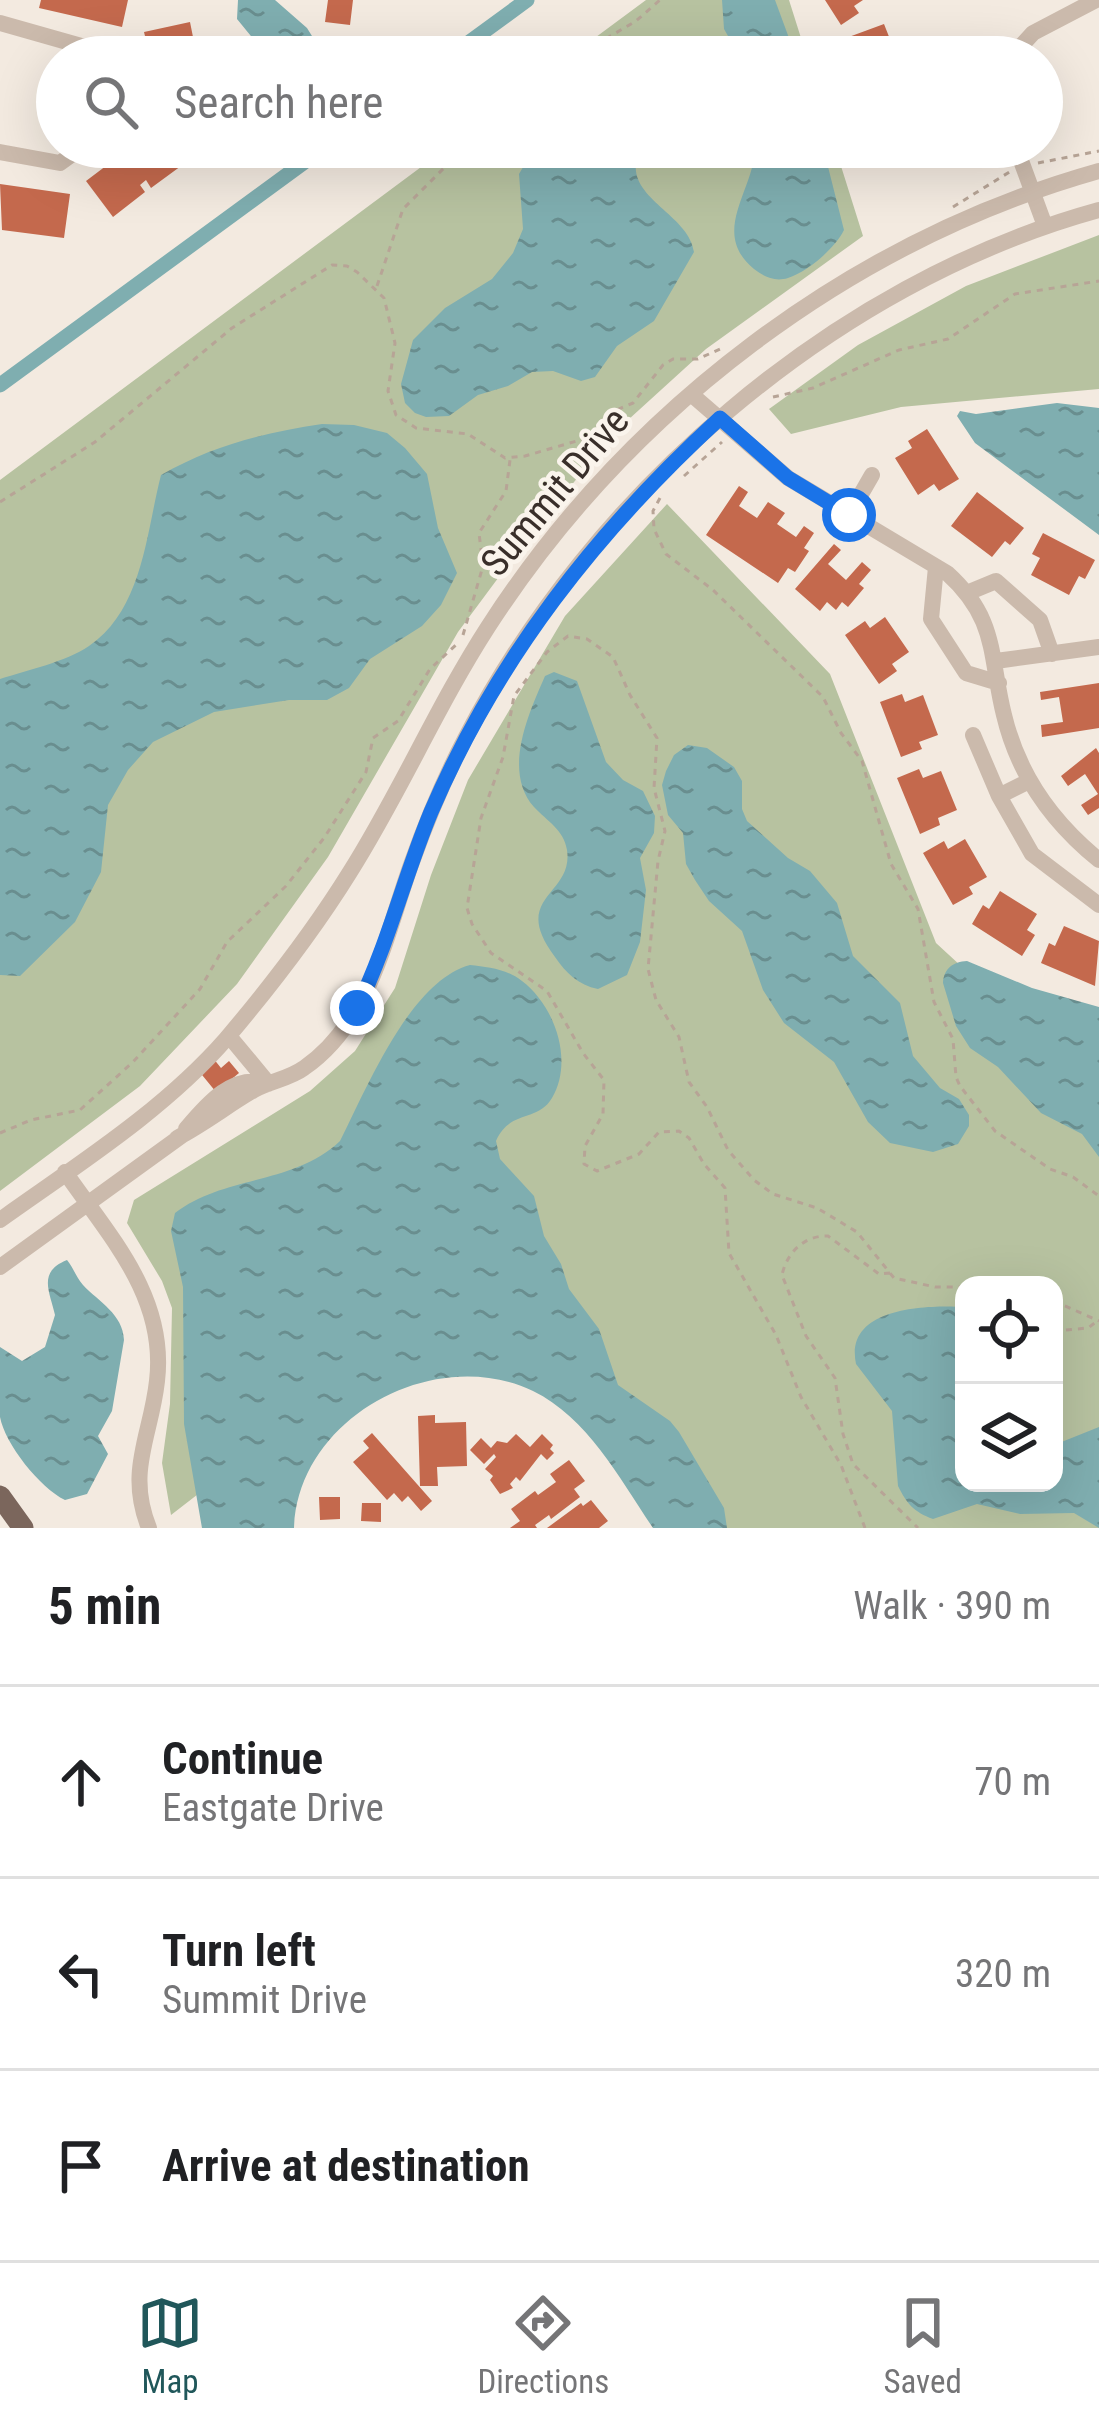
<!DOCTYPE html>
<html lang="en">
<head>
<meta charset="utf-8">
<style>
	body { margin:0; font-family:"Roboto Condensed",sans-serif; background:#f2f2f2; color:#202124 }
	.controls { position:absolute; right:36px; bottom:36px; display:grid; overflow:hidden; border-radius:24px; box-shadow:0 12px 48px #0002 }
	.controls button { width:108px; height:108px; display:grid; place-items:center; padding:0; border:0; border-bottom:3px solid #e0e0e0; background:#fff; color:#202124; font:60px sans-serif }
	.stop { position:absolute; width:36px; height:36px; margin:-27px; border:9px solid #1a73e8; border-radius:50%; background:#fff }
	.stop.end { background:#1a73e8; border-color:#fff; box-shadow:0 3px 12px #0008 }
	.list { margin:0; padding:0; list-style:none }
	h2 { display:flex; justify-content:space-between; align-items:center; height:156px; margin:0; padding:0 48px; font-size:51px }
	h2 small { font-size:39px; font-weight:400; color:#757577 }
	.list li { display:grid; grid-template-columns:78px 1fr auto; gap:36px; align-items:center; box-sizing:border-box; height:192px; padding:0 48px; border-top:3px solid #e0e0e0 }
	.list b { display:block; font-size:45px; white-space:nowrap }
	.list p { margin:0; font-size:39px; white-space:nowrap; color:#757577 }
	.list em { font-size:39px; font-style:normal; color:#757577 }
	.icon { flex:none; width:66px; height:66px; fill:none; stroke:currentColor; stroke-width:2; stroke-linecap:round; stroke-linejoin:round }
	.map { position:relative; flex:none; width:1099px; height:1528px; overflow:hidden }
	.search { position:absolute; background:#fff; box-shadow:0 12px 48px #0002; left:36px; right:36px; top:36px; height:132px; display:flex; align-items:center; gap:30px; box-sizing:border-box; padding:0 42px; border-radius:66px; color:#757577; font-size:45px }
	.sheet { height:732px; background:#fff }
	nav { display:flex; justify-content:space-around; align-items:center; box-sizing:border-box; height:168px; border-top:3px solid #e0e0e0; background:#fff; font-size:33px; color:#757577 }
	nav a { display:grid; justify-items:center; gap:6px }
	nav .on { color:#20575a }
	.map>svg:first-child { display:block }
	.green { fill:#b7c2a0; fill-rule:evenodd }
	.water { fill:url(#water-ripples) }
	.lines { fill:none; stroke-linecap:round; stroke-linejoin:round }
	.canal { stroke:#7faeb0; stroke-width:15 }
	.building { fill:#c4694d }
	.path { stroke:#b7a496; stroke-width:3; stroke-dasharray:6 6; stroke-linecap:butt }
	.minor { stroke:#cbbaac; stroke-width:16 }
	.major { stroke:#7b665c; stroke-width:21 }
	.route { stroke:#1a73e8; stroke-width:15 }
	.labels { text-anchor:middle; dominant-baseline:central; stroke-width:9; stroke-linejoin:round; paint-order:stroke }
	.street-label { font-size:39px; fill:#392f2a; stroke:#faf4ec }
</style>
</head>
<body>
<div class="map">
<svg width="1099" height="1528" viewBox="0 0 1099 1528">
	<defs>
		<pattern id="water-ripples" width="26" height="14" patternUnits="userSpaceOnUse" patternTransform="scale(3)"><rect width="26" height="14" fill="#7faeb0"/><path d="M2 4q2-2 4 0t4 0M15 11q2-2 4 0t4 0" fill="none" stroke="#698e8f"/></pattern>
	</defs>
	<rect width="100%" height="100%" fill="#f3eae0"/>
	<!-- green -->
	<path class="green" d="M646 0H789L807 57H569Z
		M448 147H835L863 236 706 349 617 430 527 539 458 632 328 857 237 984 140 1086 0 1191V480Z
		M1099 235V389L901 407 791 434 769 409 858 345 966 286Z
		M667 504 830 674 936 943 1099 1093V1528H672L520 1316 415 1326 171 1515 162 1463 170 1404 172 1308 162 1281 127 1223 134 1200 310 1091 355 1051 395 988 431 875 468 780 565 616ZM964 1285H1054V1483H964Z"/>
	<!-- water -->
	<path class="water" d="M238 0H275L307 28 325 57H268L237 19Z
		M722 0H775L796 57H740L724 29Z
		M535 147H642C614 195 689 211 694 252L654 321 617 346 595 377 581 381 553 371 532 372 508 386 478 395 449 416 426 417 415 413 405 403 401 384 413 340 445 308 492 279 513 253 523 229 519 174Z
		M755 147H823L844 230C835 248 809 271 788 278 775 282 764 277 754 269 709 232 755 190 755 147Z
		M1057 403 1099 408V535L975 443 957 416 960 411 976 414Z
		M322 424 354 425 387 433 405 448 427 474 438 528 457 573 441 605 422 626 370 659 349 688 327 700H289L214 712 153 742 128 770 108 805 101 872 75 922 20 976 0 975V679C28 670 65 662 89 646 143 609 146 533 161 475 213 445 263 433 322 424Z
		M554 672 577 681 606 762 623 780 643 791 655 816 654 833 640 858 646 890 640 942 627 975 598 989C578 985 566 973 555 957 509 896 574 896 567 850 564 830 547 821 534 807 502 771 529 713 545 676Z
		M688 745 707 748 734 767 742 781V809L747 821 788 858 810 871 837 903 853 956 900 1003 913 1056 940 1088 959 1099 969 1115V1126L958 1144 933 1152 890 1143 868 1122 834 1062 784 1023 763 990 742 931 709 901 695 880 686 864 683 833 668 815 662 785 666 771 674 755Z
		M967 961 1032 988 1099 1007V1157L1082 1134 1041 1113 998 1067 970 1048 956 1026 943 983C944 968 953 962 967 961Z
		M470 965C488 967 507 969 522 981 555 1006 574 1061 552 1098 537 1123 510 1109 496 1141L500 1159 534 1196 544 1236 561 1264 569 1289 599 1329 618 1385 670 1421 679 1432 724 1508 727 1528H653C620 1479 588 1418 533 1391 435 1344 298 1417 294 1528H202L184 1424 183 1287 171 1231 175 1213C224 1175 294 1185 340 1141 367 1088 410 981 470 965Z
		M67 1260C74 1269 76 1277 83 1285 99 1302 123 1314 124 1340L112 1411 98 1436 108 1454 87 1494 65 1500C40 1488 5 1444 0 1417 0 1395 0 1369 0 1347L22 1361 45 1347 55 1315C50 1292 37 1272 67 1260Z
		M964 1307V1483H1054V1445L1099 1427V1528L1074 1513 1020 1514 977 1504 933 1519C914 1512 907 1504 898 1486L892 1411 856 1364C844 1307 926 1305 964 1307Z"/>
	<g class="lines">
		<!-- canal -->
		<path class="canal" d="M449 57 527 0
			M0 385 325 147"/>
	</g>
	<!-- building -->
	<path class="building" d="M41 0H128L122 27 39 8Z
		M328 0H353L350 25 325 22Z
		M825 0H863L854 6 859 13 841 25Z
		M190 22 197 57H150L144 32Z
		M884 24 897 57H854L846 38Z
		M131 147H166L181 166 151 188 146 180 140 185 145 192 113 217 86 181Z
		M0 184 70 194 64 238 2 230Z
		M927 429 959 479 939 491 934 484 918 495 895 458 912 448 908 441Z
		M739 486 748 492 739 506 757 518 768 502 785 513 777 524 796 537 804 526 814 533 804 548 809 551 795 572 788 568 778 583 706 535Z
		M977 492 1024 528 1010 545 1005 541 992 557 951 526Z
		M1043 533 1095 560 1085 579 1079 576 1069 595 1031 575 1040 558 1032 554Z
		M834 544 841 550 828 564 846 580 862 562 871 570 859 584 864 588 848 607 842 602 836 610 827 602 820 611 795 589Z
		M885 617 909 652 892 664 897 671 879 684 845 635 865 621 870 628Z
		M1099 683V728L1042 737 1041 725 1063 722 1059 697 1041 700 1040 692Z
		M902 694 905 702 923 695 938 735 919 742 922 749 901 757 880 702Z
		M1096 748 1099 753V808L1088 815 1081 805 1098 794 1085 774 1068 786 1061 776Z
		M919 769 923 778 941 771 957 810 938 818 940 825 920 834 897 778Z
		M965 839 987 877 969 887 973 894 953 905 923 853 944 841 948 849Z
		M1000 891 1037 914 1027 930 1035 935 1022 956 972 924 983 905 989 909Z
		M1064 926 1099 941 1095 986 1041 963 1049 943 1055 946Z
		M213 1058 221 1068 229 1061 239 1073 216 1092 198 1070Z
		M435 1415V1423L466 1422 467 1466 437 1467 438 1486H420L418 1416Z
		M372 1433 432 1501 421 1511 408 1496 402 1502 394 1493 387 1500 353 1462 369 1448 363 1441Z
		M516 1434 530 1447 542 1434 553 1445 550 1449 554 1453 547 1460 541 1454 520 1481 516 1477 510 1484 513 1488 500 1494 490 1480 493 1476 485 1469 496 1457 494 1454 484 1464 470 1450 481 1438 491 1448 497 1441 507 1443Z
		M569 1460 585 1481 574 1489 580 1497 551 1519 549 1515 535 1525 537 1528H510L520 1521 511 1509 535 1491 538 1495 556 1482 550 1474Z
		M319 1497H340V1519L320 1520Z
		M591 1500 608 1521 599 1528H547L581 1503 583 1506Z
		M362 1503H381V1522L361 1521Z"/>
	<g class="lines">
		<!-- path -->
		<path class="path" d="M575 57 636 21 660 0
			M1038 163 1099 151
			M953 207 1011 171
			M377 286 403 209 465 147
			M773 397 813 388 899 350 948 339 1015 294 1099 281
			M684 476 722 442
			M660 498 653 511 654 529 666 554 713 590 823 697 841 733 862 761 891 864 918 909 934 1002 953 1039 956 1077 960 1086 995 1131 1050 1169 1073 1177 1099 1196
			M0 502 95 442 232 328 332 265 347 266 357 272 384 298 395 343 388 391 396 415 416 428 468 434 505 458 525 456 587 438 614 411 633 403 663 365 673 359H698L720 349
			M463 635 483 566 479 533 506 491 510 460
			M0 1133 31 1120 80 1110 133 1062 200 989 227 942 286 886 324 838 366 772 373 738 398 721 430 669 458 643
			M890 1273 879 1274 828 1236C805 1235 787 1252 782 1275L806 1336 835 1378 843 1434 853 1464 918 1528
			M1054 1301 1099 1321
			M1054 1331 1088 1328 1096 1322
			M865 1528 841 1465 801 1397 776 1335 729 1253 725 1188 704 1164 689 1138 679 1131 659 1132 639 1154 597 1171 584 1164 585 1146 603 1114 604 1080 583 1053 547 991 491 953 472 924 467 908 481 818 503 757 514 696 547 652 568 636 587 639 613 657 630 695 657 738 654 788 665 831 658 861 648 969 656 1000 679 1037 689 1082 707 1107 728 1150 754 1180 773 1194 817 1208 857 1232 894 1278 935 1287H964"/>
		<!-- minor -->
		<path class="minor" d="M0 23 120 57
			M1011 57 1033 33 1096 0
			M1016 147 1045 226
			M0 152 60 163 82 147
			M691 394 788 478 947 573C998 619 989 655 1004 715 1018 774 1052 822 1099 860
			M849 515 872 475
			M936 567 931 619 966 673 999 683
			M967 593 996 581 1040 620 1052 654
			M996 661 1099 647
			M973 735 999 796 1029 781
			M999 796 1032 854 1099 905
			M229 1036 268 1083
			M186 1129C207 1104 234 1072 268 1084
			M177 1138C204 1124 228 1105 254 1090 270 1081 289 1079 304 1068 371 1022 386 933 412 862 427 820 445 777 466 737 592 494 833 283 1099 210
			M65 1172C110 1237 167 1297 157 1381 151 1436 126 1471 149 1528
			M0 1220C77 1165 163 1111 226 1039 270 987 314 930 350 872 400 793 437 706 488 627 628 410 850 241 1099 171
			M0 1267 184 1134"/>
		<!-- major -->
		<path class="major" d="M0 1496 23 1528"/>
	</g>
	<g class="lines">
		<!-- route -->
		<path class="route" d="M357 1008C388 945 404 877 431 812 497 658 597 531 720 418L788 478 849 515"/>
	</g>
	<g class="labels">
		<!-- street labels -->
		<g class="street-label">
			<text transform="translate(555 492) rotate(-50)">Summit Drive</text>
		</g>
	</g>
</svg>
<div class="controls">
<button><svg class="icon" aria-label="locate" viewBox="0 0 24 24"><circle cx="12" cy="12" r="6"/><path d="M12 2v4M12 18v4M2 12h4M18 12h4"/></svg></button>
<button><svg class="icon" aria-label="layers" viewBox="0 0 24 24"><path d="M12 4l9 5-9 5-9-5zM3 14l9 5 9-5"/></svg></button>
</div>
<div class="stop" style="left:849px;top:515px"></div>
<div class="stop end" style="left:357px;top:1008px"></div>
<div class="search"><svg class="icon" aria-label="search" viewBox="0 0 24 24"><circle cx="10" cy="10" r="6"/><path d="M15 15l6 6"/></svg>Search here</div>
</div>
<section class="sheet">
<h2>5 min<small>Walk · 390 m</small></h2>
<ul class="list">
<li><svg class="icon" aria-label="ahead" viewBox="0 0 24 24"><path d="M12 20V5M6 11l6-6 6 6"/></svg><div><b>Continue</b><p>Eastgate Drive</p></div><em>70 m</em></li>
<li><svg class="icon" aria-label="left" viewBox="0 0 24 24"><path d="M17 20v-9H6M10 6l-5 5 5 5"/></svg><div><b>Turn left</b><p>Summit Drive</p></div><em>320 m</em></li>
<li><svg class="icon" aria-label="arrive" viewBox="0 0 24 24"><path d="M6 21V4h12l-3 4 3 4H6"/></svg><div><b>Arrive at destination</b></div></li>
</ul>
</section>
<nav>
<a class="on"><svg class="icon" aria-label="map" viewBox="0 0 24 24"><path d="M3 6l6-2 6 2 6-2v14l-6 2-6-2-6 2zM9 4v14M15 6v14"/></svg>Map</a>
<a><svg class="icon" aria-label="directions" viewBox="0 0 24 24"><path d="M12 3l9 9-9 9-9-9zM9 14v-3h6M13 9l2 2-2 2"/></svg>Directions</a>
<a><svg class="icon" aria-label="saved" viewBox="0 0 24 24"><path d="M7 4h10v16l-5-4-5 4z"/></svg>Saved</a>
</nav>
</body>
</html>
